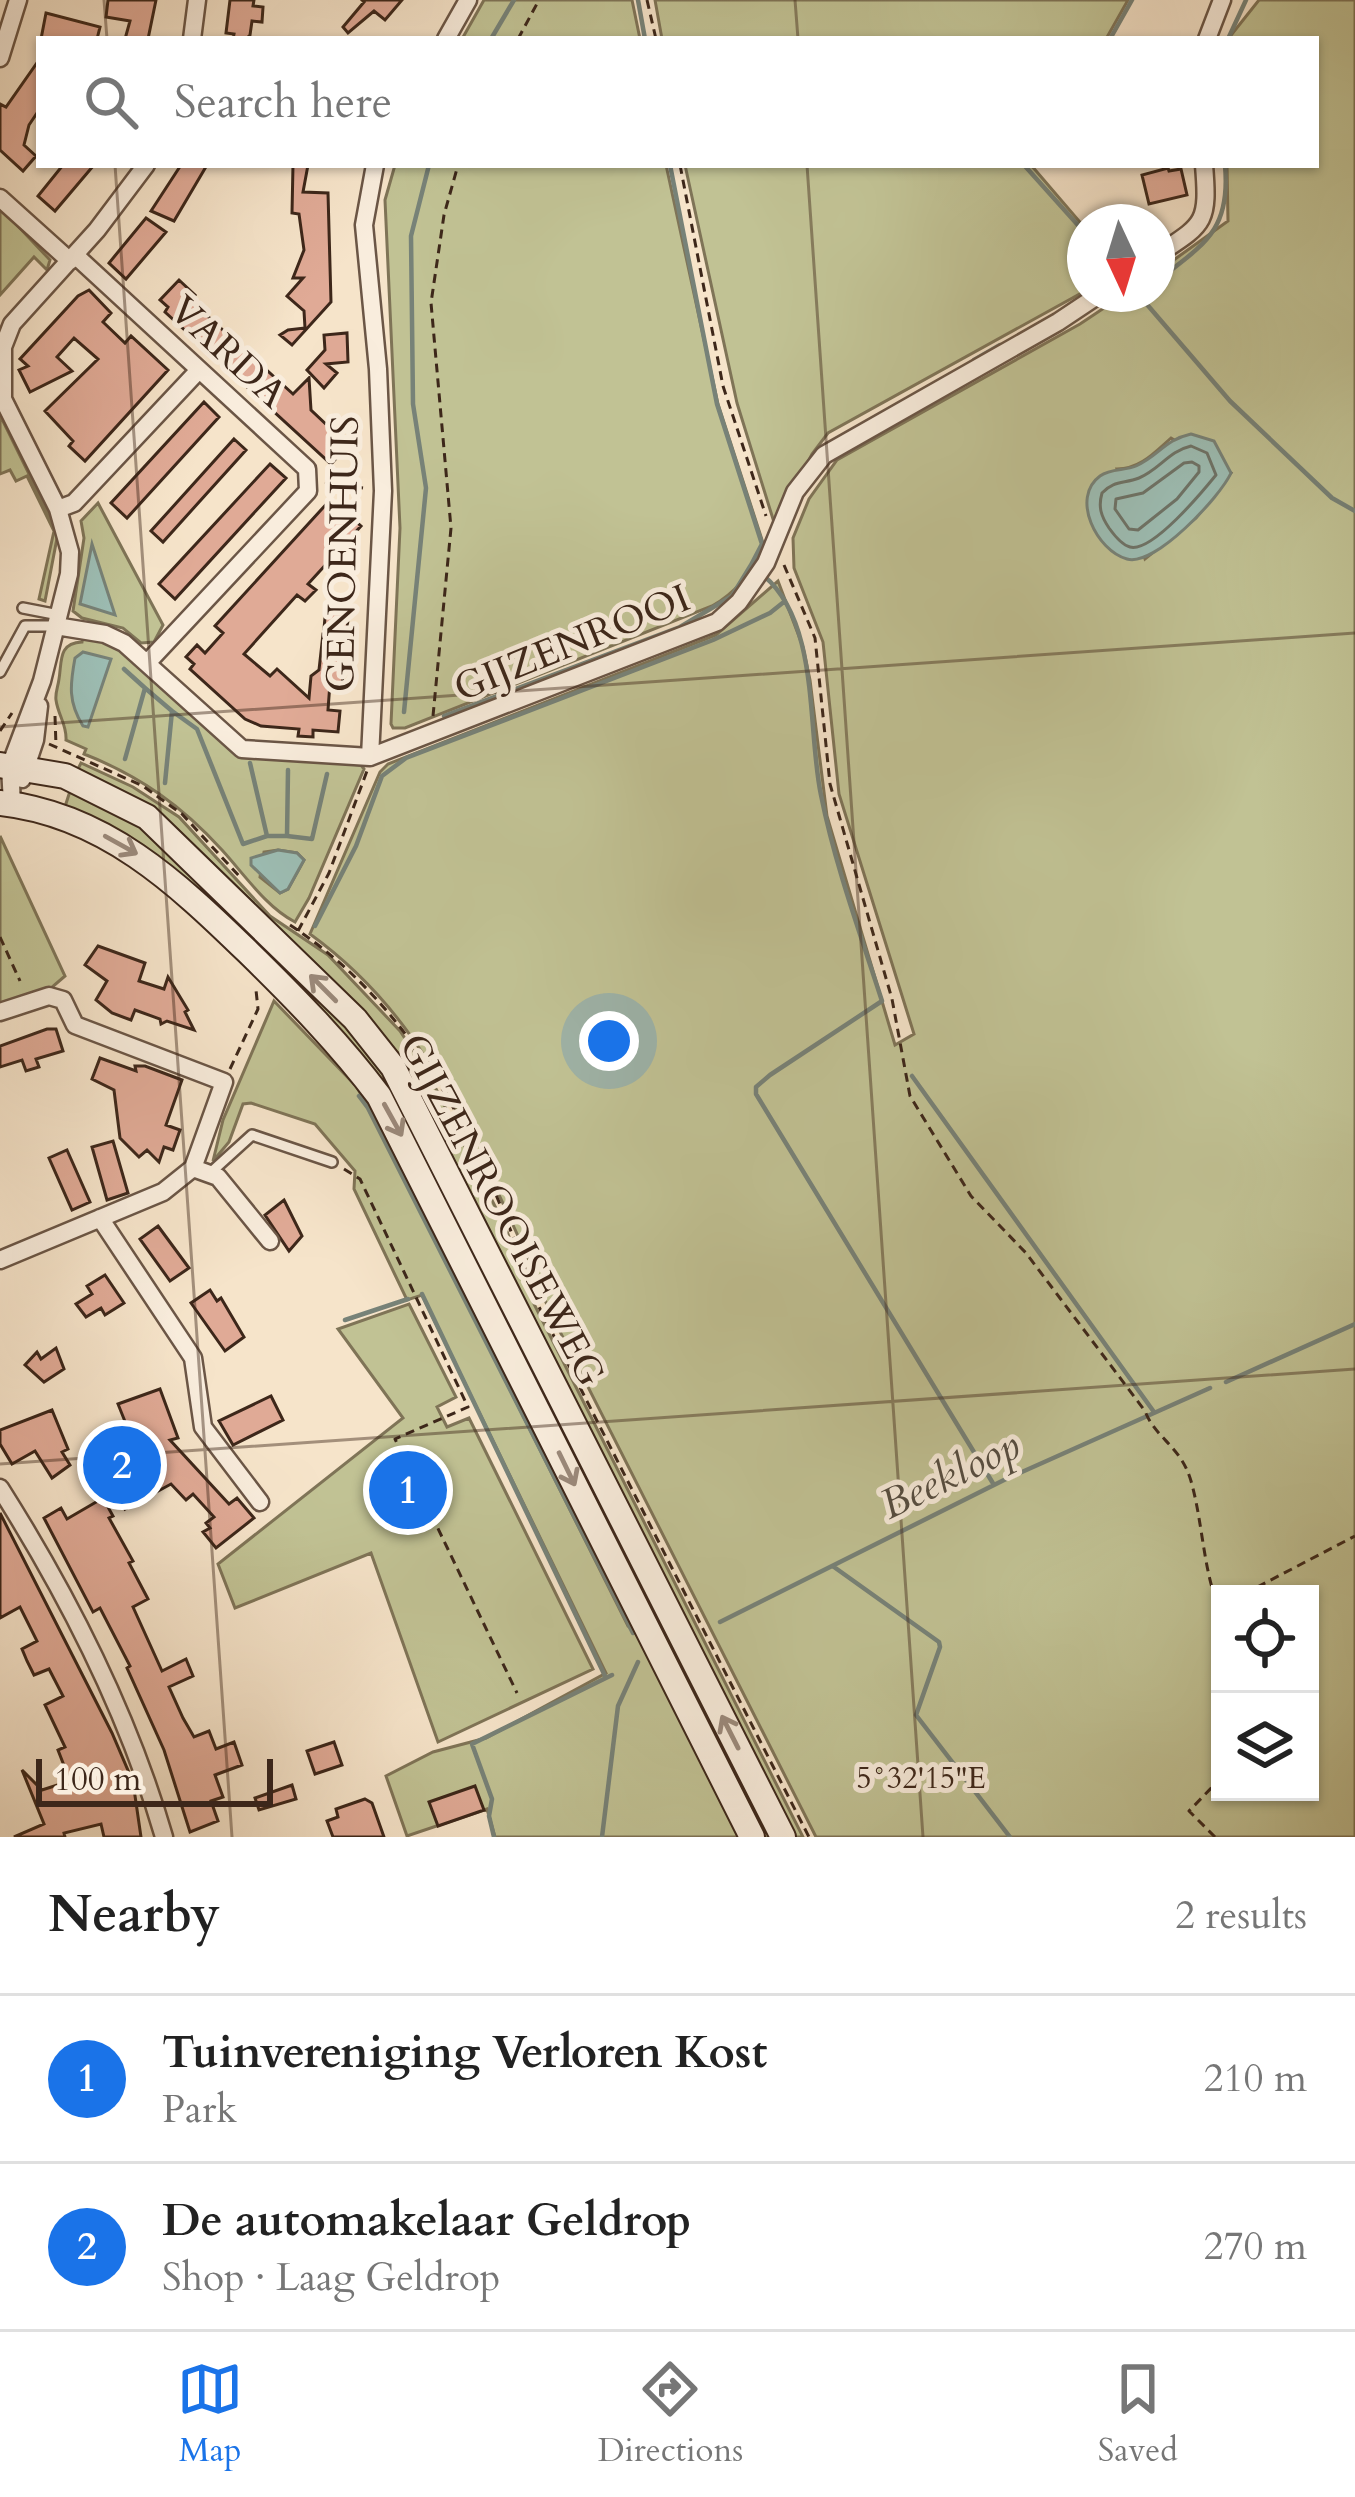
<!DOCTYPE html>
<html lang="en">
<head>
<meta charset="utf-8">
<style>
	body { margin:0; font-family:Cardo,serif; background:#f6f6f6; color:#222 }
	.controls { position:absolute; right:36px; bottom:36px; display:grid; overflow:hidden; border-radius:0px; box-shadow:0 3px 9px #0004 }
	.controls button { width:108px; height:108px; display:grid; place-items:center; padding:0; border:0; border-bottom:3px solid #e0e0e0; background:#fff; color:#222; font:60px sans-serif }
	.compass { position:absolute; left:1067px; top:204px; width:108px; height:108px; border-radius:50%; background:#fff; box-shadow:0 3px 9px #0004; rotate:176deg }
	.scale { position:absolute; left:36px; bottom:30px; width:237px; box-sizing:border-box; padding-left:12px; border:6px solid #3d271a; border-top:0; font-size:33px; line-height:42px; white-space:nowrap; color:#3d271a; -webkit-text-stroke:9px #f9eddd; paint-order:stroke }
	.you { position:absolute; left:609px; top:1041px; width:42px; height:42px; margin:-30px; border:9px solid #fff; border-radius:50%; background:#1a73e8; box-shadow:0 0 0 18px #1a73e833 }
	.badge { display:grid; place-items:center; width:78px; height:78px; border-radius:50%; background:#1a73e8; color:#fff; font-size:39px; font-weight:700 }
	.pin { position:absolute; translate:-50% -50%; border:6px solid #fff; box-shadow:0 3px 12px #0006 }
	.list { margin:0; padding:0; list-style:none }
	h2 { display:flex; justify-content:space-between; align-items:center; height:156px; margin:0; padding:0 48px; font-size:51px }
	h2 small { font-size:39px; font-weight:400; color:#767676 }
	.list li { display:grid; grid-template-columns:78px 1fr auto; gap:36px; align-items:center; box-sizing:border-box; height:168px; padding:0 48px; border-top:3px solid #e0e0e0 }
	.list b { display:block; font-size:45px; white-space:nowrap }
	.list p { margin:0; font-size:39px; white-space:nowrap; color:#767676 }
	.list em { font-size:39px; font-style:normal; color:#767676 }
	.icon { flex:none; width:66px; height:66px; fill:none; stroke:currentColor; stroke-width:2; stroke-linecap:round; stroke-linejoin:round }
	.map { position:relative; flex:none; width:1355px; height:1837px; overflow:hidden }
	.search { position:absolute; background:#fff; box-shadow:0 3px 9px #0004; left:36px; right:36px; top:36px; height:132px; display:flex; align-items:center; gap:30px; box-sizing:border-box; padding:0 42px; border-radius:0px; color:#767676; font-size:45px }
	.sheet { height:492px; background:#fff }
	nav { display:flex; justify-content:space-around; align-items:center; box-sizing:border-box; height:168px; border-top:3px solid #e0e0e0; background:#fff; font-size:33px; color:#767676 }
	nav a { display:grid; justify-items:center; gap:6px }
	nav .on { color:#1a73e8 }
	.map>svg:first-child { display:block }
	.green { fill:#c1c294; stroke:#7f7457; stroke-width:3; fill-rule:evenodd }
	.water { fill:#9dbfb6; stroke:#778278; stroke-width:3 }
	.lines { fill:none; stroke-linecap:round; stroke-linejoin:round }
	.shore { stroke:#6d7368; stroke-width:3 }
	.stream { stroke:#778278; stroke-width:4.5 }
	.building { fill:#e0aa96; stroke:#3d271a; stroke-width:3 }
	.lane-casing { stroke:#6b5646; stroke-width:14 }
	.street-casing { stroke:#6b5646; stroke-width:21 }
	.secondary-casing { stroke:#3d271a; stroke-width:28 }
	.path { stroke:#3d271a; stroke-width:3; stroke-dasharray:9 6; stroke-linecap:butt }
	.lane { stroke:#f9eddd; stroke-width:9 }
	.street { stroke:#f9eddd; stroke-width:16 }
	.secondary { stroke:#f9eddd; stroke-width:24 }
	.oneway { stroke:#9b8a7c }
	.ticks { fill:none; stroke:#3d271a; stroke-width:3; stroke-opacity:0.45 }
	.labels { text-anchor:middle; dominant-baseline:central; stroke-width:10; stroke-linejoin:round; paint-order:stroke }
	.street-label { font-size:39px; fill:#3d271a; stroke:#f9eddd }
	.water-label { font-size:42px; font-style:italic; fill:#554d41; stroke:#f9eddd }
	.ticks-label { font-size:30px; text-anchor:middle; fill:#3d271a; stroke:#f9eddd; stroke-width:10; stroke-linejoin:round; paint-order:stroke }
</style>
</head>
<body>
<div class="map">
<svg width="1355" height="1837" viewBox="0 0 1355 1837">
	<rect width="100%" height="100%" fill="#f6e4ca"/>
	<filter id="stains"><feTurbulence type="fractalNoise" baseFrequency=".00167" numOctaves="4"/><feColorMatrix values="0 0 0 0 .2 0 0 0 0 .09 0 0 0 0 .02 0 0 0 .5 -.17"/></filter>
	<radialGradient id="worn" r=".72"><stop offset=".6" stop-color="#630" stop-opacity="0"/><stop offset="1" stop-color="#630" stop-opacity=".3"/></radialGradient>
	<!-- green -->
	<path class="green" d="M484 0H632L640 39H462Z
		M655 0H1128L1106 39H662Z
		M1259 0H1355V1837H816L549 1310C529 1258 506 1208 481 1158 435 1067 395 996 310 934L380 772 388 764 716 635 778 581 803 647 810 680 827 816 895 1045 914 1034 839 794 823 642 794 568 793 538 809 499 837 460 1080 324 1125 294H1157V272L1228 221 1227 165H1316V39H1228ZM1171 438 1231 473 1196 518 1145 559 1117 469C1140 469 1154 453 1171 438ZM1220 1594H1310V1792H1220Z
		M395 165H666L718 404 765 549C751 572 736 593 712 606L405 728H393L391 724 400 528 385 200Z
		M685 165H1031L1085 228V291L828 433 812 454 779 518 773 519 737 403Z
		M0 207 50 260 47 270 34 257 0 295Z
		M0 415 58 533 45 601 39 599 54 531 27 476 16 481 10 470 0 474Z
		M98 503 163 625 154 642 141 643 123 628 82 618 73 611 84 538 81 521Z
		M83 637 113 644 242 755 361 765 364 769 309 898 295 922C266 907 244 874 222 850 182 806 140 776 84 754L86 749 66 740C67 725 58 715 56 700 55 693 58 687 59 679 62 661 58 643 82 642ZM278 850 297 853 304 860 288 889 280 893 260 877 264 852Z
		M81 763 133 787 179 817 270 916 328 955 400 1031 428 1073 505 1226 534 1304 803 1837H789L409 1081 178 830 163 818 77 771Z
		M71 788 152 831 369 1043 777 1837H758L405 1134 265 962 63 813Z
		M0 836 65 976 50 989 0 1004Z
		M274 1001 356 1086 370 1109 628 1626 640 1635 745 1837H495L487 1809 407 1836 386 1776 433 1752 486 1738 606 1673 422 1295 407 1300 354 1189 355 1171 315 1124 251 1103 243 1104 229 1142 213 1161 223 1120Z
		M409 1304 456 1397 437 1407 447 1427 469 1418 593 1669 438 1742 371 1553 235 1608 218 1564 403 1418 338 1329Z"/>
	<!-- water -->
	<path class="water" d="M1191 434 1214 441 1231 473C1220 497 1155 567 1127 559 1097 551 1070 498 1100 476 1111 468 1125 471 1136 466 1159 456 1164 440 1191 434Z
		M92 544 115 615 80 604Z
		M83 652 111 659 88 727 83 726C68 702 70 685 75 658Z
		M278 850 297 853 304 860 288 889 280 893 251 865V858Z"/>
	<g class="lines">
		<!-- shore -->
		<path class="shore" d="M1191 446 1207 453 1216 475C1203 491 1152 553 1130 547 1122 545 1114 535 1109 528 1101 516 1098 507 1102 493 1114 480 1124 484 1139 478 1159 470 1169 451 1191 446Z
			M1192 462 1199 466V472L1177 499 1138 530 1129 529 1115 509 1116 499 1143 493 1184 463Z"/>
		<!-- stream -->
		<path class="stream" d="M638 0 645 39
			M491 39 514 0
			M1110 39 1132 0
			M1228 39 1246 0
			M670 165 717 404 762 544 751 565
			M1024 165 1085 233
			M1157 281C1204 244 1231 231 1225 165
			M1138 294 1230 401 1332 498 1355 511
			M974 360 1000 345
			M764 576C820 623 807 730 821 795 835 865 860 933 882 1001L770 1075 756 1087V1094L994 1485
			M124 669 145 688 125 759
			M145 688 172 711 165 783
			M172 711 197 729 243 844 267 836 250 763
			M404 712 426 488 413 404 411 236 429 165
			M444 716 680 627 732 596 751 565 755 568
			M267 836H287L288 770
			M287 836 312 839 327 774
			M315 926 356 846 382 776 406 758 713 640 770 613 785 601
			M912 1076 1154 1412
			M359 1096 368 1108 633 1633
			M422 1294 606 1678
			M345 1320 408 1299
			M1226 1382 1355 1324
			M834 1567 939 1642 940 1647 916 1715 1010 1837
			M720 1622 1004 1480 1210 1388
			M494 1837 489 1816 492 1799 472 1744 612 1675
			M602 1837 618 1706 638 1662"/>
	</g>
	<!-- building -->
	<path class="building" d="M108 0H156L148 39H125L130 21 106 17Z
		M230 0H254L253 6 263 7 262 22 252 21 250 35 246 39H233L234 34 226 33Z
		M362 0H402L385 20 374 11 348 33 343 27 364 2Z
		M46 13 100 27 97 39H41Z
		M39 60V110L29 125 24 145 36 156 23 171 0 150V104L6 107Z
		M63 165H94L55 211 38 196Z
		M181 165H207L174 221 151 211Z
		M293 165H308L303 192 328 193 331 302 292 345 280 335 288 330 305 328 304 311 287 296 303 278H293L304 250 299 214 292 213Z
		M1168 168 1169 171 1181 169 1187 195 1149 204 1142 175Z
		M146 218 166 232 126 279 109 263Z
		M179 280 195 295 190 300 293 394 309 378 311 410 348 445 331 464 165 312 168 307 160 300Z
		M89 290 111 313 103 322 125 343 131 336 168 370 85 461 69 446 73 441 45 411 98 359 74 338 57 357 72 371 30 392 19 370 28 366 20 359 78 296Z
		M347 333 348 362 326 364 337 373 324 388 307 370 325 350 324 335Z
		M204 402 219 417 127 518 111 503Z
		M234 439 246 450 163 542 151 531Z
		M270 464 286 478 175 599 159 584Z
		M331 499 361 526 308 584 316 590 305 601 297 595 244 654 270 676 277 669 309 698 311 676 319 670 323 634H335L333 657 345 658 342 684 330 683 328 710 340 711 338 732 313 730V737L298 736 299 729 261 726 245 719 190 669 194 664 186 657 197 645 205 653 223 633 215 626Z
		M326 606 349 607 347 631 324 629Z
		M98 946 145 963 139 981 164 989 168 977 188 1010 185 1012 194 1030 167 1021 161 1024 160 1019 135 1010 131 1020 112 1013 96 1000 107 981 85 965Z
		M47 1029H56L63 1051 36 1059 39 1067 26 1071 22 1060 0 1067V1046Z
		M100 1058 136 1071 135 1066H145L182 1080 166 1125 180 1130 173 1150 164 1147 159 1162 147 1150 139 1157 120 1138 114 1090 92 1079Z
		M113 1141 128 1193 107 1200 92 1147Z
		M67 1150 90 1202 72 1210 49 1158Z
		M284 1200 302 1236 289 1251 265 1215Z
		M158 1226 189 1268 170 1281 140 1239Z
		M105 1275 124 1303 105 1315 101 1308 86 1317 76 1304 92 1294 87 1286Z
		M210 1290 217 1301 221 1298 244 1337 225 1351 191 1303Z
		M56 1348 64 1369 44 1382 25 1365 37 1352 41 1359Z
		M160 1389 178 1438 170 1440 229 1504 237 1498 254 1518 216 1548 203 1532 210 1528 206 1523 214 1517 193 1494 186 1500 171 1484 125 1509 100 1445 130 1434 118 1404Z
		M271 1396 283 1420 233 1445 219 1421Z
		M52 1410 68 1449 62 1452 70 1465 52 1478 35 1451 12 1464 0 1444V1430Z
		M103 1498 113 1516 109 1518 133 1561 129 1563 148 1599 133 1607 162 1671 186 1659 193 1676 169 1687 183 1718 194 1737 209 1731 216 1749 234 1742 242 1765 215 1775 223 1797 211 1801 218 1821 190 1832 164 1750 127 1668 130 1666 100 1608 93 1612 44 1518 61 1508 67 1519Z
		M0 1513 112 1733 133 1782 141 1837H104L101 1824 64 1833 65 1837H14L44 1824 22 1770 42 1790 70 1781 58 1750 65 1747 45 1705 63 1696 49 1669 34 1675 27 1661 22 1649 37 1641 20 1607 0 1618Z
		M334 1742 342 1765 315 1774 307 1751Z
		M292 1785 296 1799 259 1810 255 1798Z
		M475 1786 484 1810 438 1826 429 1802Z
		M365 1799 372 1803 384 1837H333L327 1821 338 1817 336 1809Z"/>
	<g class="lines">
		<!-- lane casing -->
		<g class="lane-casing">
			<path id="lane" d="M23 608 59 615
				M0 672 25 626H56
				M209 1174 252 1135 332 1162"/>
		</g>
		<!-- street casing -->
		<g class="street-casing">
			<path id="street" d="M192 39 197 0
				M446 39 468 0
				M1207 39 1222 0
				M0 58 18 0
				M0 198 70 261
				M75 255 307 469 308 491 148 662
				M1157 255C1204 224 1209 224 1204 165
				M58 509 74 503 199 370
				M56 626 105 634 124 643 242 749 370 757 717 622 739 602 766 563 795 492 824 455 1058 322 1100 294
				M370 757 383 491 378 369 364 225 375 165
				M22 779 35 740 39 706
				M12 804 10 766 42 681 69 574 70 552 58 509 3 399V347L12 324 97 230 146 165
				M0 1012 49 996 63 1000 75 1025 224 1082 193 1168 163 1192 0 1260
				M193 1168 218 1177 270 1241
				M100 1218 193 1358 203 1427 260 1502
				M0 1488C69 1597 128 1713 164 1837"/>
		</g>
		<!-- secondary casing -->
		<g class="secondary-casing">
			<path id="secondary" d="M0 765 65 776 147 817 355 1019 393 1067 783 1837
				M0 803C104 814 177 883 248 952 295 998 340 1044 379 1096L752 1837"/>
		</g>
		<!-- path -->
		<path class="path" d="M647 0 656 39
			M518 39 539 0
			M680 165 723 386 766 516
			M325 482 363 488
			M784 565 815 638 830 784 892 999 910 1096 971 1196 1026 1253 1145 1411C1155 1438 1181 1446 1191 1481 1203 1523 1203 1571 1220 1611
			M55 716 56 746
			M433 716 451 528 431 303 444 215 458 165
			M0 731 12 713
			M49 744 143 786 182 814 240 877
			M290 925C422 1011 488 1160 538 1305L809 1837
			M298 931 329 873 367 771
			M0 937 20 981
			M230 1069 258 1009 256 990
			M344 1169 360 1179 468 1407 395 1439 517 1693
			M1244 1594 1355 1536
			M1215 1837 1189 1811 1220 1779"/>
		<!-- lane -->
		<use href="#lane" class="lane"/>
		<!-- street -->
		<use href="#street" class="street"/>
		<!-- secondary -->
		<use href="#secondary" class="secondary"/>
	</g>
	<!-- one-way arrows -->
	<defs><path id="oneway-shaft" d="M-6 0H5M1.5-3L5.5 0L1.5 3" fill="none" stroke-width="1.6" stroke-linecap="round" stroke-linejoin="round" transform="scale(3)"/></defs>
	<g class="oneway">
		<use href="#oneway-shaft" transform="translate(121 845) rotate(29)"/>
		<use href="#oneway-shaft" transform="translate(323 988) rotate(-135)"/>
		<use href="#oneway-shaft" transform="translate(393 1120) rotate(61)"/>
		<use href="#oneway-shaft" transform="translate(567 1469) rotate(64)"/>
		<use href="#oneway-shaft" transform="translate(730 1732) rotate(-117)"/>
	</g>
	<!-- ticks -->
	<path class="ticks" d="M104 0 107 39M795 0 798 39M115 165 232 1837M807 165 923 1837M0 727 1355 633M0 1464 1355 1369"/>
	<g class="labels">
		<!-- street labels -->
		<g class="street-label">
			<text transform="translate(228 352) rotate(43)">VARDA</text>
			<text transform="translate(343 554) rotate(-89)">GENOENHUIS</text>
			<text transform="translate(572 643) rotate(-22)">GIJZENROOI</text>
			<text transform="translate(502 1210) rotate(62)">GIJZENROOISEWEG</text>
		</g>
		<!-- water labels -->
		<g class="water-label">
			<text transform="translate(950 1475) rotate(-26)">Beekloop</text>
		</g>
	</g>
	<g class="ticks-label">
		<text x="921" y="1788">5°32'15"E</text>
	</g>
	<rect width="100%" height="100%" filter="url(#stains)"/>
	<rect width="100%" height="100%" fill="url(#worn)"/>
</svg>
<div class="controls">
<button><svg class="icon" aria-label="locate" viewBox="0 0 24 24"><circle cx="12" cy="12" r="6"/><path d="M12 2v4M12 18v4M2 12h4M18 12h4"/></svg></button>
<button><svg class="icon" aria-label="layers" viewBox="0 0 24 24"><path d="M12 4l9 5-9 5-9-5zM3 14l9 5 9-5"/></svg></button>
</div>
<svg class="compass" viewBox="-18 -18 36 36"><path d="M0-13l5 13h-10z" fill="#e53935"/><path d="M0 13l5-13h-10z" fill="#767676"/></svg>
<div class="scale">100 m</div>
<div class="you"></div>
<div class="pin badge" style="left:408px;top:1490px">1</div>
<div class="pin badge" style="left:122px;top:1465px">2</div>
<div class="search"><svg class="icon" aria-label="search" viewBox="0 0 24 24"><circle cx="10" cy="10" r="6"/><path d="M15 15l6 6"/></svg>Search here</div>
</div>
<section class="sheet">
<h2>Nearby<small>2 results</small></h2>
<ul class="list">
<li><span class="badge">1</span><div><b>Tuinvereniging Verloren Kost</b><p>Park</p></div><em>210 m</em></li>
<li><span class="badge">2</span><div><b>De automakelaar Geldrop</b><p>Shop · Laag Geldrop</p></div><em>270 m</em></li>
</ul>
</section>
<nav>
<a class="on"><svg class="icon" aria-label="map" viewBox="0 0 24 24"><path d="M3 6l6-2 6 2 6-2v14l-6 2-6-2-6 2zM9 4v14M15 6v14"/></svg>Map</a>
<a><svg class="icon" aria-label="directions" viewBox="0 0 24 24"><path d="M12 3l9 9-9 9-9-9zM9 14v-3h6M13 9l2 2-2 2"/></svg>Directions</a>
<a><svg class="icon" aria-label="saved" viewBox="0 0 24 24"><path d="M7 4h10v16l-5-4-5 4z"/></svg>Saved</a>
</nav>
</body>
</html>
